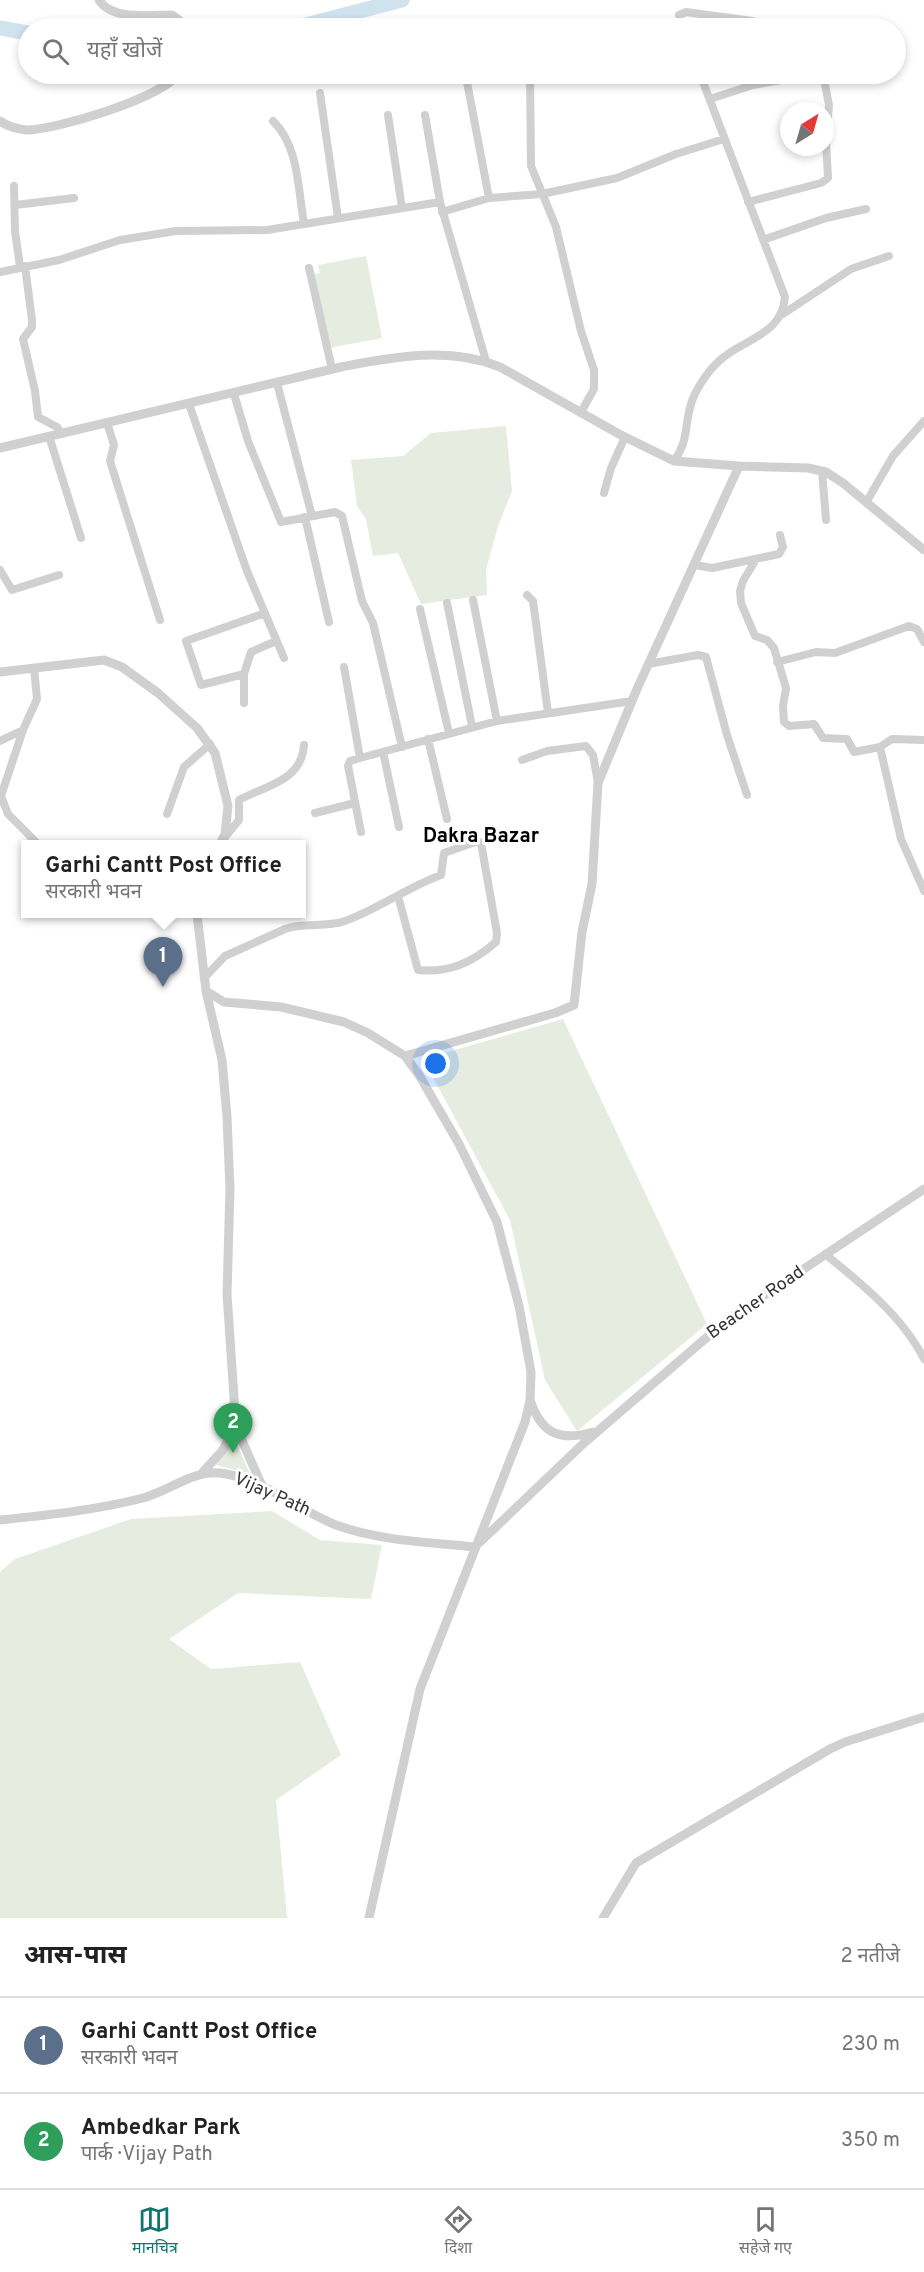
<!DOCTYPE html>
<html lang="hi">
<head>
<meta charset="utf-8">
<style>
	body { margin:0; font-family:Overpass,"Noto Sans Devanagari",sans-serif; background:#f2f2f2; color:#202124 }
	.compass { position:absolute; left:780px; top:102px; width:54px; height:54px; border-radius:50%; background:#fff; box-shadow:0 3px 9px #0003; rotate:37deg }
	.you { position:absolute; left:436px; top:1064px; width:21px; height:21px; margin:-15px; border:4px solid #fff; border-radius:50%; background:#1a73e8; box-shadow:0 0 0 9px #1a73e833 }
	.badge { display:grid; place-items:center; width:39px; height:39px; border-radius:50%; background:#0f766e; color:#fff; font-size:20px; font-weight:700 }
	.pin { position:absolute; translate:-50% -50px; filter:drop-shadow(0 2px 3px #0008) }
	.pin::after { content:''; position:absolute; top:32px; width:21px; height:18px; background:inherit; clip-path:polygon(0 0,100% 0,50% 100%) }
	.popup { position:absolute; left:21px; top:840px; width:285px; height:78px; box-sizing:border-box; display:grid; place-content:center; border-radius:0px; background:#fff; filter:drop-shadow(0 2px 4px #0005); font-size:20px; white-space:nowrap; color:#757577 }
	.popup b { font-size:22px; color:#202124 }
	.popup::after { content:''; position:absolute; left:50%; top:100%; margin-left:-12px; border:12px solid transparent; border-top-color:#fff }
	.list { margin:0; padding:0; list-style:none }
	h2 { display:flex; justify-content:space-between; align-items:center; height:78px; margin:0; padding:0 24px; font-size:26px }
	h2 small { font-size:20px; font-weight:400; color:#757577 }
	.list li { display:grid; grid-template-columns:39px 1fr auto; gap:18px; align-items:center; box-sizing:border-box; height:96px; padding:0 24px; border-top:2px solid #e0e0e0 }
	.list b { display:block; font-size:22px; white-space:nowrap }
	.list p { margin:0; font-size:20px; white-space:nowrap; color:#757577 }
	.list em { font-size:20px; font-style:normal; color:#757577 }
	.icon { flex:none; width:33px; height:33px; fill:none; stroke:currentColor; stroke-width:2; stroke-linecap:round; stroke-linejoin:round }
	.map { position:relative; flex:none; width:924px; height:1918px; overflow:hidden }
	.search { position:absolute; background:#fff; box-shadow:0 3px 9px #0003; left:18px; right:18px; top:18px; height:66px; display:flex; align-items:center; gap:15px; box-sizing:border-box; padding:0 21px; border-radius:33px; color:#757577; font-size:22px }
	.sheet { height:270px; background:#fff }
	nav { display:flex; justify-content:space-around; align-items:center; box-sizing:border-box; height:84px; border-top:2px solid #e0e0e0; background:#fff; font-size:16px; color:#757577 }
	nav a { display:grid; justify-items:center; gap:3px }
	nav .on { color:#0f766e }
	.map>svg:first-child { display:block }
	.green { fill:#e6ecdf }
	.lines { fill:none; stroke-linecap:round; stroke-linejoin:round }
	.river { stroke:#cfe2ee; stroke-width:15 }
	.minor { stroke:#d0d0d0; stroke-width:8 }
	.tertiary { stroke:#d0d0d0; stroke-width:9 }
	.labels { text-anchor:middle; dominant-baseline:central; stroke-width:6; stroke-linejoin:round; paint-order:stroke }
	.street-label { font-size:18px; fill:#333; stroke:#fff }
	.neighbourhood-label { font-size:20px; font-weight:bold; fill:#000; stroke:#fff }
</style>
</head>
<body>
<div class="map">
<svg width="924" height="1918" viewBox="0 0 924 1918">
	<rect width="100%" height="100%" fill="#fff"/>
	<!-- green -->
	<path class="green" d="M366 256 382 338 329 348 314 274 320 273 318 265Z
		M506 426 512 491 498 526 486 570 487 595 421 604 398 553 373 556 366 519 357 506 351 460 403 456 431 433Z
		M563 1019 707 1324 577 1431 545 1380 510 1220 423 1059Z
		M235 1440 250 1474 216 1465Z
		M272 1511 320 1540 382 1545 371 1599 238 1593 169 1639 211 1669 300 1662 341 1755 276 1800 287 1918H0V1572L15 1559 131 1519Z"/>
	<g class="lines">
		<!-- river -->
		<path class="river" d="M0 28 28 33
			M294 28 402 0"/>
		<!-- minor -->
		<path class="minor" d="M683 28 679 15 686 12 753 21 762 28
			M530 74 531 166 556 227 581 331 594 370V389L581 412
			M466 77 489 198
			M320 93 338 218
			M710 99 753 85 816 74
			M388 115 402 208
			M425 115 440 202 486 361
			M273 121C299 146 298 190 304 224
			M14 186 15 231 20 267
			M748 202 821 183 828 178 826 141 829 105 823 74
			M15 205 74 198
			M442 212 489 198 542 194 617 178 676 154 724 139
			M763 240 826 218 866 209
			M25 266 32 320V327L23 339 35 391 38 417 57 427 61 433
			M309 268 332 369
			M0 272 59 260 120 240 176 231 267 230 440 202
			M783 314 851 269 889 256
			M277 383 312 516
			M234 394 248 441 281 522 335 512 342 516 362 601 373 623 402 747
			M189 404 247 571 284 658
			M107 423 114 445 110 461 160 620
			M49 436 81 538
			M674 461C689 440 684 427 691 404 695 390 708 371 719 361 742 339 782 336 785 297L700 74
			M822 471 826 520
			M604 493 611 468 625 437
			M867 501 893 456 924 421
			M305 517 329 622
			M755 561 743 581 740 591 741 603 755 636 767 640 774 648 786 688 783 706 784 722 789 726 814 724 823 738 847 739 854 752 880 747 901 839 924 891
			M695 565 712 568 779 554 783 547 780 535
			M0 570 12 590 59 575
			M527 595 533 601 548 713
			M473 600 497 721
			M447 603 472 726
			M420 609 449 733
			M265 613 186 641 201 685 244 674 251 652 276 641
			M777 662 816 652 835 653 909 626 917 629 924 642
			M648 664 698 655 706 657 727 735 747 795
			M344 667 360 758 497 721 632 701
			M34 668 37 699 23 730 1 796 8 814 38 844
			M244 674V703
			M428 739 447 819
			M0 741 23 730
			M880 747 892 739 924 740
			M383 752 399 827
			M360 758 350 761 348 766 361 832
			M522 760 547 751 586 746 593 755 598 783
			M315 813 355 803
			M167 814 184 767 210 744
			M222 841 239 820V800C266 785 301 782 304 745
			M204 978 225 956 285 929C304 922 325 928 345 921 378 909 408 887 441 875L444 853 478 841 481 843 497 933 496 942C472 963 449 973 418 970L398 896
			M825 1254C862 1284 903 1317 924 1359"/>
		<!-- tertiary -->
		<path class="tertiary" d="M99 0C112 21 151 15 172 15L179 20V28
			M0 121C7 126 18 129 26 130 56 130 162 98 178 74
			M0 448 341 367C393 357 448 346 500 367L619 434 674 461 739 466 808 468 826 472 843 483 924 550
			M0 672 104 660 122 667 158 693 197 728 215 753 228 806 225 834 220 844
			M197 914 206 991 222 1060 227 1117 230 1189 227 1294 236 1427 222 1451 202 1473
			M206 991 224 1002 281 1007 344 1022 368 1033 405 1056 419 1075 459 1144 497 1222 519 1306 531 1372 530 1400 525 1422 420 1689 369 1918
			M405 1056 555 1013 574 1005 582 932 592 884 598 783 637 689 739 466
			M530 1400C541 1433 559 1442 593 1432
			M236 1427 263 1488
			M0 1520C49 1515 96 1510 143 1498 169 1491 193 1470 220 1473 262 1478 298 1510 336 1525 380 1541 428 1542 475 1547
			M479 1543 584 1443 727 1320 924 1189
			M603 1918 636 1863 830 1749 845 1742 924 1717"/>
	</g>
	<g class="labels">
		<!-- street labels -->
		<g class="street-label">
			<text transform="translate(756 1303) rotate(-35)">Beacher Road</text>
			<text transform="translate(272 1495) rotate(24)">Vijay Path</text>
		</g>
		<!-- neighbourhood labels -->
		<g class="neighbourhood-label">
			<text x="481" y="837">Dakra Bazar</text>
		</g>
	</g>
</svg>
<svg class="compass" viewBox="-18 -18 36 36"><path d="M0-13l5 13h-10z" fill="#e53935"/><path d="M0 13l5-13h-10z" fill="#757577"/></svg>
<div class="you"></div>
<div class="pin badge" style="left:163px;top:987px;background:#5c6f8a">1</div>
<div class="popup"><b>Garhi Cantt Post Office</b>सरकारी भवन</div>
<div class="pin badge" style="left:233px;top:1453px;background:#2e9e5b">2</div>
<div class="search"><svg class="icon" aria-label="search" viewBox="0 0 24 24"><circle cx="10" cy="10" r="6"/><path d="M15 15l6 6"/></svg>यहाँ खोजें</div>
</div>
<section class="sheet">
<h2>आस-पास<small>2 नतीजे</small></h2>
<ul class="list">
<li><span class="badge" style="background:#5c6f8a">1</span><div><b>Garhi Cantt Post Office</b><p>सरकारी भवन</p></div><em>230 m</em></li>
<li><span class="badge" style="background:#2e9e5b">2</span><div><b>Ambedkar Park</b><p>पार्क · Vijay Path</p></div><em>350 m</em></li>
</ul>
</section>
<nav>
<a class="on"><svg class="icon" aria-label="map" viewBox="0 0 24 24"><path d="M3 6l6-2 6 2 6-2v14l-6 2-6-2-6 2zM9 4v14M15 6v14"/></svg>मानचित्र</a>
<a><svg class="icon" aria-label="directions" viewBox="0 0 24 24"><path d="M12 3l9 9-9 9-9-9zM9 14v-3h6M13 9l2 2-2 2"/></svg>दिशा</a>
<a><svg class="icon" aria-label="saved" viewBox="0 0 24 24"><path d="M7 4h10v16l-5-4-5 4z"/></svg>सहेजे गए</a>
</nav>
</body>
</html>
